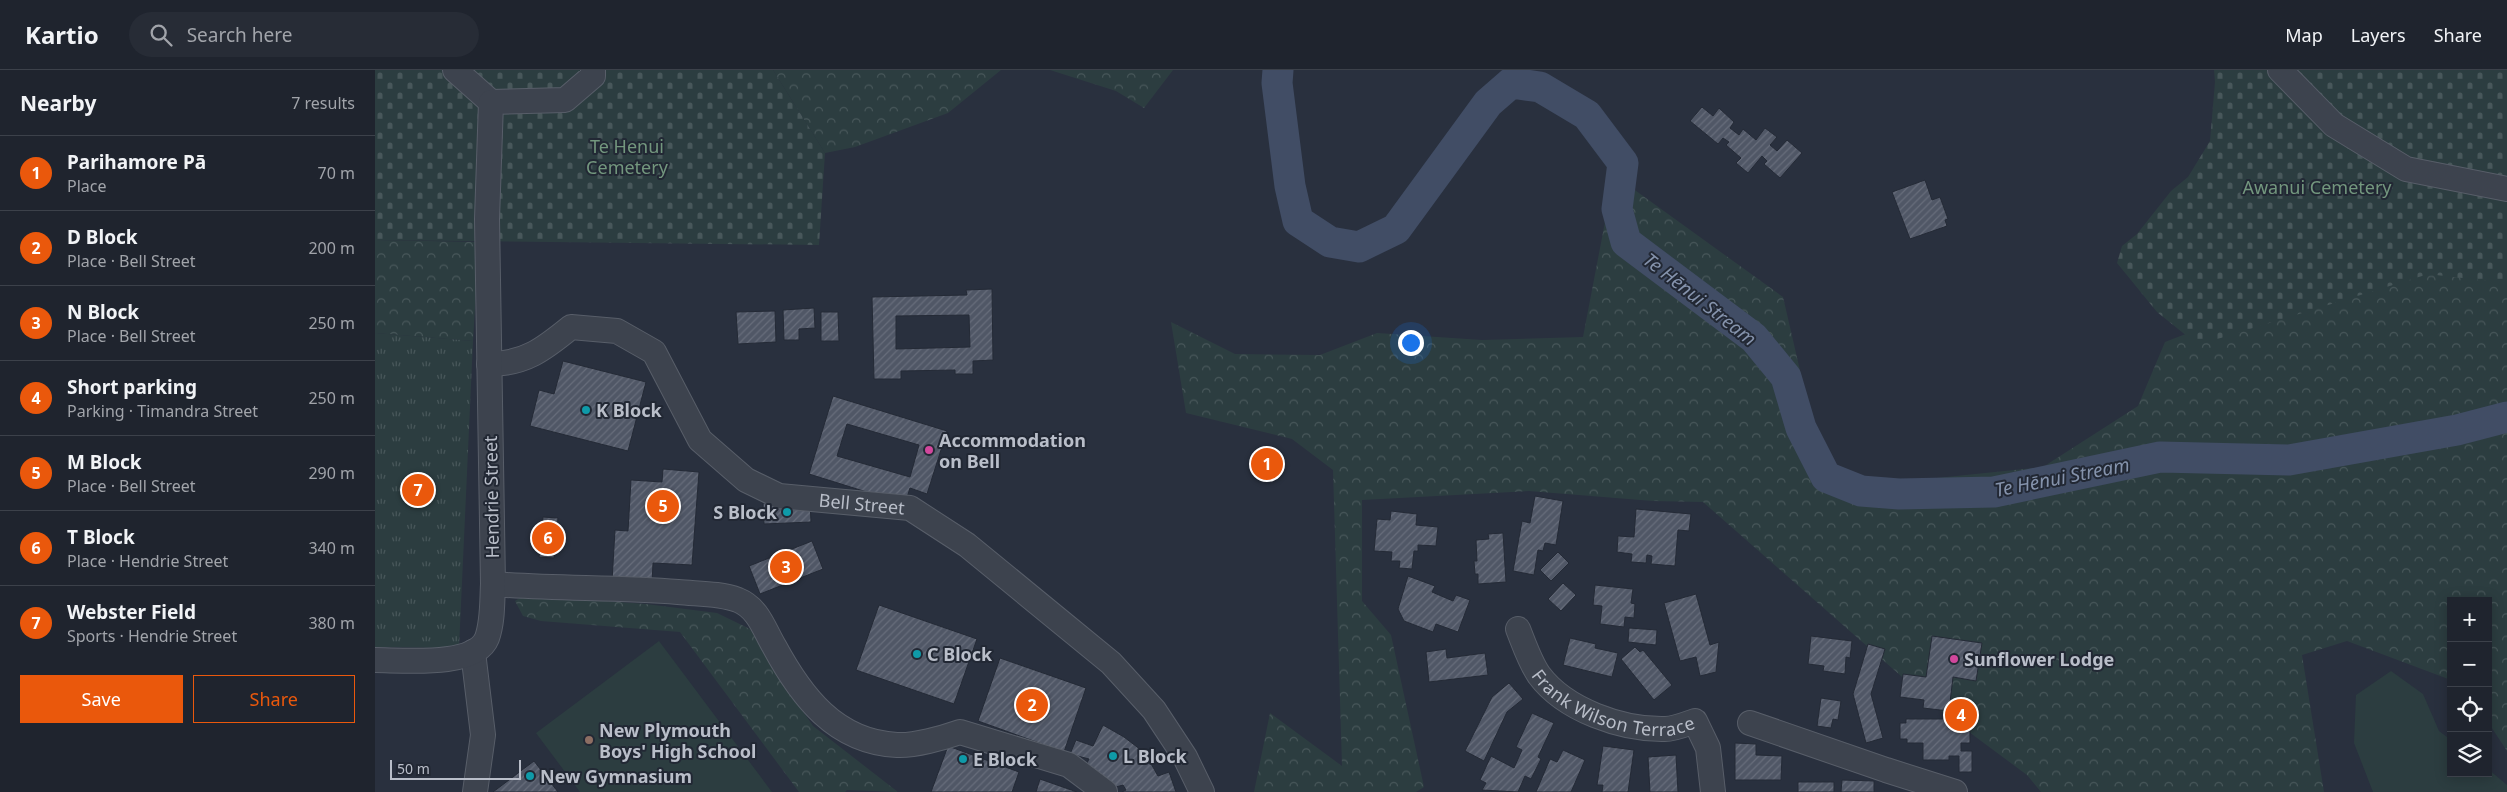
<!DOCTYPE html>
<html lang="en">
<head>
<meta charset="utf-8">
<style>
	body { margin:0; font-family:"Noto Sans",sans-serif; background:#272c36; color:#f1f3f6 }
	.controls { position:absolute; right:15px; bottom:15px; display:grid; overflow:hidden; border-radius:0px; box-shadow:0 2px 12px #0003 }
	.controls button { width:45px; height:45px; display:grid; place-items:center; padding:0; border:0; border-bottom:1px solid #3c414a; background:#1f242e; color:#f1f3f6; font:25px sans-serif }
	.scale { position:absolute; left:15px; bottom:12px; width:131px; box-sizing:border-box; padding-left:5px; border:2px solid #b9bec9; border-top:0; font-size:14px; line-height:18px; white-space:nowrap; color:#b9bec9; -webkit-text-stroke:4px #222834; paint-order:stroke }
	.you { position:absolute; left:1035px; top:272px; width:18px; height:18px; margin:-12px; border:4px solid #fff; border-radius:50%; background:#1a73e8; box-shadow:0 0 0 8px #1a73e833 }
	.badge { display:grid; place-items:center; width:32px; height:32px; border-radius:50%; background:#ea580c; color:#fff; font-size:16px; font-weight:700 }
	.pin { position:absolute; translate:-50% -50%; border:2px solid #fff; box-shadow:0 1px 5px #0006 }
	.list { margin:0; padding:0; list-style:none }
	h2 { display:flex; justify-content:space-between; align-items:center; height:65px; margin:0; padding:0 20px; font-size:21px }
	h2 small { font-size:16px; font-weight:400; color:#a1a4aa }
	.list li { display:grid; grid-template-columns:32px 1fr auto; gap:15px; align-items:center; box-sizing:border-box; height:75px; padding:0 20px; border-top:1px solid #3c414a }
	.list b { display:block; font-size:19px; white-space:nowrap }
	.list p { margin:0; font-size:16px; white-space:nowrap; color:#a1a4aa }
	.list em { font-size:16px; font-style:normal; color:#a1a4aa }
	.actions { display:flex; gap:10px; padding:15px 20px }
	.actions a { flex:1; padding:11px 0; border:1px solid #ea580c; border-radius:0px; text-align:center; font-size:18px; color:#ea580c }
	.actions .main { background:#ea580c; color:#fff }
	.icon { flex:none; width:28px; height:28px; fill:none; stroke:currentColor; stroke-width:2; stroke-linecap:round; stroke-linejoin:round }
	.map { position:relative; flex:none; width:2132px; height:722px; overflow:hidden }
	header { display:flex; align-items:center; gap:30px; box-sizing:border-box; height:70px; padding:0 25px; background:#1f242e; border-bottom:1px solid #3c414a }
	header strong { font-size:24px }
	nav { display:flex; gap:28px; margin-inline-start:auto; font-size:18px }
	.search { width:350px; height:45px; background:#272c36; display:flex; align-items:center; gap:12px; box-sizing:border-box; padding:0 18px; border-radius:28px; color:#a1a4aa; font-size:19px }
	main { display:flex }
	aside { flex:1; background:#1f242e }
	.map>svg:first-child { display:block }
	.grass { fill:#2c3d40 }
	.forest { fill:url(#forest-crowns) }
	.cemetery { fill:url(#cemetery-stones) }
	.park { fill:url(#park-tufts) }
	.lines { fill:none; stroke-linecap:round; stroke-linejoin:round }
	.river { stroke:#414d65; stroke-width:31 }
	.building { fill:url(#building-hatch); stroke:#242a36; fill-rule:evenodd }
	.minor-casing { stroke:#585e69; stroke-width:26 }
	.minor { stroke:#3d434e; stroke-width:24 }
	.culture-dot { fill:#0f9aa8; stroke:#222834; stroke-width:2 }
	.hotel-dot { fill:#d1479c; stroke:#222834; stroke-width:2 }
	.education-dot { fill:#8d6e63; stroke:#222834; stroke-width:2 }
	.labels { text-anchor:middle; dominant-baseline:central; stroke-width:4; stroke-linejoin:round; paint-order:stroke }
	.park-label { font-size:18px; fill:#73977e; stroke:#222834 }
	.poi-label { font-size:18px; font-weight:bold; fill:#b9bec9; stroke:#222834; text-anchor:start }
	.street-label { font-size:18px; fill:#b9bec9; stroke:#222834 }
	.water-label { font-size:19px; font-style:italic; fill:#8593ac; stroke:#222834 }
</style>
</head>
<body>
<header>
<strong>Kartio</strong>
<div class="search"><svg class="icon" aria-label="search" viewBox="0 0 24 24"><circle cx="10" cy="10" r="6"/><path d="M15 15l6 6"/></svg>Search here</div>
<nav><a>Map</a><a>Layers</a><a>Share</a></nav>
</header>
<main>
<aside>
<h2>Nearby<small>7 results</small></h2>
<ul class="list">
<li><span class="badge">1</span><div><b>Parihamore Pā</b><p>Place</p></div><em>70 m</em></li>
<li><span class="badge">2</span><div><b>D Block</b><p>Place · Bell Street</p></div><em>200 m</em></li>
<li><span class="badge">3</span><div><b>N Block</b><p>Place · Bell Street</p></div><em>250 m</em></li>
<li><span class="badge">4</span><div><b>Short parking</b><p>Parking · Timandra Street</p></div><em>250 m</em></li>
<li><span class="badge">5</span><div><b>M Block</b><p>Place · Bell Street</p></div><em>290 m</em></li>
<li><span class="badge">6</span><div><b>T Block</b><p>Place · Hendrie Street</p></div><em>340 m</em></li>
<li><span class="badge">7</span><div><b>Webster Field</b><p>Sports · Hendrie Street</p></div><em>380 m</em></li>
</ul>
<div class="actions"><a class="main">Save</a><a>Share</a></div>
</aside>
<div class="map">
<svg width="2132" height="722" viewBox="0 0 2132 722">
	<defs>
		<pattern id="forest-crowns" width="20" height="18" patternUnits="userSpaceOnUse" patternTransform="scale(1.25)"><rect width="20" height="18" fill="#2c3d40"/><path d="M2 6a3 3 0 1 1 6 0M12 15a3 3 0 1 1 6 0" fill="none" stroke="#48575a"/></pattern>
		<pattern id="cemetery-stones" width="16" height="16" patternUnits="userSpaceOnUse" patternTransform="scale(1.25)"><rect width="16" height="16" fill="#2c3d40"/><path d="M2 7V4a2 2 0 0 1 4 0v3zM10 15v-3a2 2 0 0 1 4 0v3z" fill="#48575a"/></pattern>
		<pattern id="park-tufts" width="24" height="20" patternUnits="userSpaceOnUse" patternTransform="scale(1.25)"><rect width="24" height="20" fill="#2c3d40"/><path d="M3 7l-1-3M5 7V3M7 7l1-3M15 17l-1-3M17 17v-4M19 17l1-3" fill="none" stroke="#48575a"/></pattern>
		<pattern id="building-hatch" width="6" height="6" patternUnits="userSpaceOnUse" patternTransform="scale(1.25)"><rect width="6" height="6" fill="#505766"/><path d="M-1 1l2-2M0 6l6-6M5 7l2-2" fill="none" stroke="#676d7b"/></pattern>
	</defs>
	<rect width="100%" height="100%" fill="#29303e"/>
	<!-- grass -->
	<path class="grass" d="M284 571 397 722H205L161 663Z
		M2016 601 2048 624 2064 661 2076 670V703H2113V699L2132 715V722H1998L1979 673 1981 625Z"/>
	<!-- forest -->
	<path class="forest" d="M398 0H626L573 43 480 77 450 83Z
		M675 0H798L769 38 741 21Z
		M1239 105 1408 227 1442 374 1461 399 1513 413 1668 397 1763 336 1790 272 1984 197 2132 158V681L2113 652V531H2076V610L1972 571 1927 585 1949 722H1666L1652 705 1567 642 1328 432 1278 431 1154 421 987 430V531L1016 565 1049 717 1041 722H879L895 643 967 696 958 400 917 369 811 343 796 252 860 284 945 285 1002 263 1107 270 1208 267Z
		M0 170 104 172 98 271 0 263Z
		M160 526 271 534 342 543 377 560 403 605 438 656 523 722 472 720 470 722H424L305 562 166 551 148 546 140 531 146 527Z"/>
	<!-- cemetery -->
	<path class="cemetery" d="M0 0H398L450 83 444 175 0 170Z
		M1839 0H2132V213L2061 205 2047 206 1823 275 1782 242 1742 193 1747 176 1762 164 1796 121 1813 107 1835 71 1840 12Z"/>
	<!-- park -->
	<path class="park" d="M0 263 98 271 84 578 0 577Z"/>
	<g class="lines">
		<!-- river -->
		<path class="river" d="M903 0 902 13 915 116 923 151 955 172 984 177 1021 159 1113 33 1136 13 1165 17 1212 45 1248 93 1242 139 1251 172 1379 268 1411 307 1426 358 1451 407 1486 421 1524 424 1619 422 1785 387 1914 390 2082 360 2132 347"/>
	</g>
	<!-- building -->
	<path class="building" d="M1327 37 1338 46 1344 38 1359 52 1355 58 1364 65 1368 59 1381 70 1390 58 1402 67 1395 75 1402 81 1412 70 1427 83 1405 108 1389 94 1392 91 1387 86 1373 103 1361 93 1366 88 1351 75 1354 72 1348 68 1343 74 1315 51Z
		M1550 110 1557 130 1565 127 1573 149 1570 150 1572 156 1535 169 1517 122Z
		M617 219 618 290 598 291V304H580V300L526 301V309H499L497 227 592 225 591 220ZM594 245 595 277 521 279V246Z
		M439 238 440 258 424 259V270H409L408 240Z
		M400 241 401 272 363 274 361 242Z
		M446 242H463L464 271H446Z
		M188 291 271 312 253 381 155 356 164 320 179 324Z
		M458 326 572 361 552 424 535 418 530 434 434 404ZM472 354 544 375 535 407 462 386Z
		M288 399 324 402 317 495 278 493 277 514 237 511 240 460 253 461 256 410 287 412Z
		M1160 426 1188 431 1181 475 1170 473 1168 481 1163 480 1159 505 1138 501 1147 451 1155 453Z
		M435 431 436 452 389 454 388 433Z
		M1261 439 1316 444 1314 461 1303 460 1300 496 1276 494 1277 486 1272 485 1271 493 1256 492 1257 484 1242 482 1243 466 1259 467Z
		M1016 441 1042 444 1041 455 1063 457 1061 476 1043 475V481H1039L1037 499 1024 498 1025 491H1016L1017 482 999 481 1002 449 1015 450Z
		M168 447 183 448 179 488 164 487Z
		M1128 463 1131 512 1103 514V504H1100L1099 491H1102L1101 470 1114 469 1113 464Z
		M437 471 448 499 385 524 374 496Z
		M1183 482 1194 493 1176 511 1165 500Z
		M1033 506 1060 516 1057 522 1078 531 1081 525 1095 530 1083 562 1061 554 1058 562 1029 551 1023 539Z
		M1188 513 1201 525 1186 541 1173 529Z
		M1220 515 1258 519 1256 533 1260 534 1259 548 1250 547 1249 557 1225 554 1227 536 1218 535Z
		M1321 524 1335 575 1344 572 1341 602 1325 606 1321 587 1305 591 1289 533Z
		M504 535 602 569 579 634 481 600Z
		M1254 558 1282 560 1281 575 1253 572Z
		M1436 566 1477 571 1475 588 1471 587 1470 604 1448 601 1449 596 1433 594Z
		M1557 566 1607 573 1601 611 1578 607 1574 641 1548 638 1549 630 1525 627 1528 604 1551 607Z
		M1195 568 1221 574 1220 578 1243 583 1237 607 1188 595Z
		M1493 574 1510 579 1496 624 1508 668 1491 673 1478 624Z
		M1260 577 1265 582 1268 580 1297 615 1279 630 1246 589Z
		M1071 579 1072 588 1110 583 1113 605 1054 612 1051 582Z
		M625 588 711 618 689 682 603 651Z
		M1134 613 1148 629 1132 642 1109 691 1090 681 1117 627Z
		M1446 628 1466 631 1463 650 1458 649 1456 658 1442 656Z
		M1157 643 1179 653 1163 687 1166 689 1156 709 1150 706 1143 722 1107 720 1111 713 1105 710 1116 686 1139 698 1147 680 1141 677Z
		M1531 649H1588V655L1595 654V673H1586V681H1597V702H1584V686H1574V690H1548V673H1532V669H1525V653H1531Z
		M728 655 749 667 770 683 783 706 794 702 801 722H747L751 720 748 715 741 717 711 695 714 689 695 684 701 670 718 676Z
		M1360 673 1381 674V685L1407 686 1406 710H1360Z
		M573 676 644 702 637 722H556Z
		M1228 676 1259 680 1253 722H1227L1228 715H1222Z
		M1188 680 1210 690 1196 722H1161L1175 689 1182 692Z
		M1301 685 1303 722H1275L1273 687Z
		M159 691 183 722H118Z
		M665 709 702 722H661Z
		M1467 710 1499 711V722H1466Z
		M1423 712H1459V722H1423Z"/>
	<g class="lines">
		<!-- minor casing -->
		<g class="minor-casing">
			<g id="minor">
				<path d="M80 0 116 32"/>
				<path d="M1905 0 1959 55 2031 99 2132 119"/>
				<path id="s1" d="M114 294C150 294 169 279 196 257L242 261 279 282 325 370 371 410 404 426 535 438 592 475 736 593 779 640 810 687 827 722"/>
				<path d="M118 514C180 519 242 517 303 522 323 524 344 523 363 530 383 538 389 559 399 576 426 626 460 672 522 675 539 676 568 668 585 662L694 695 730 722"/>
				<path id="s2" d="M1143 559C1149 574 1155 592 1164 605 1190 640 1247 660 1290 659 1300 659 1311 654 1320 651L1333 678 1338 722"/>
				<path d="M98 582 108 665 100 722"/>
				<path d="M0 590C27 590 100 598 112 568 118 551 117 532 118 514L112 149 116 32 190 30 218 6V0"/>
				<path d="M1375 653 1511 700 1580 722"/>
			</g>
		</g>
		<!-- minor -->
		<use href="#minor" class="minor"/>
	</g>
	<!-- markers -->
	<g class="culture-dot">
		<circle cx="211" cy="340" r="5"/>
		<circle cx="412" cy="442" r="5"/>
		<circle cx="542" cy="584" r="5"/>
		<circle cx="738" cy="686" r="5"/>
		<circle cx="588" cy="689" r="5"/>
		<circle cx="155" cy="706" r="5"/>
	</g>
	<g class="hotel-dot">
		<circle cx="554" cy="380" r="5"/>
		<circle cx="1579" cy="589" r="5"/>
	</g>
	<circle class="education-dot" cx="214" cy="670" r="5"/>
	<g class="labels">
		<!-- park labels -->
		<g class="park-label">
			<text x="252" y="76">Te Henui<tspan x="252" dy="21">Cemetery</tspan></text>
			<text x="1942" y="117">Awanui Cemetery</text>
		</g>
		<!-- poi labels -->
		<g class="poi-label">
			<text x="221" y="340">K Block</text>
			<text x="564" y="370">Accommodation<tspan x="564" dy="21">on Bell</tspan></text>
			<text x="402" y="442" text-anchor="end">S Block</text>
			<text x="552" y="584">C Block</text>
			<text x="1589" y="589">Sunflower Lodge</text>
			<text x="224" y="660">New Plymouth<tspan x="224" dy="21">Boys' High School</tspan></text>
			<text x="748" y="686">L Block</text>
			<text x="598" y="689">E Block</text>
			<text x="165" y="706">New Gymnasium</text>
		</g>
		<!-- street labels -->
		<g class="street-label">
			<text transform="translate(116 427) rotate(-91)">Hendrie Street</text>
			<text stroke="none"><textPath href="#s1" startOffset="461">Bell Street</textPath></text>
			<text stroke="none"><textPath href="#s2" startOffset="134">Frank Wilson Terrace</textPath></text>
		</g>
		<!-- water labels -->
		<g class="water-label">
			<text transform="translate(1325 229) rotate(38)">Te Hēnui Stream</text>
			<text transform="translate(1687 407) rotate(-11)">Te Hēnui Stream</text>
		</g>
	</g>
</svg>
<div class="controls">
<button>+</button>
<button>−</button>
<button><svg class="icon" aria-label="locate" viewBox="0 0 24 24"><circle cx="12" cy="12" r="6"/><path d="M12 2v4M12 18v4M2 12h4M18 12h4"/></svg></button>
<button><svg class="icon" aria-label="layers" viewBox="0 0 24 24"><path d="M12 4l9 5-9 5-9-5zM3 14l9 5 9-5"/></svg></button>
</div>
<div class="scale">50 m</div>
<div class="you"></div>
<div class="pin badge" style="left:892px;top:394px">1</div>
<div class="pin badge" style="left:657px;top:635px">2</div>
<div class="pin badge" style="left:411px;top:497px">3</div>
<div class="pin badge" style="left:1586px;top:645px">4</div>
<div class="pin badge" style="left:288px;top:436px">5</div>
<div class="pin badge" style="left:173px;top:468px">6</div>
<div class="pin badge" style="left:43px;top:420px">7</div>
</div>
</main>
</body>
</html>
